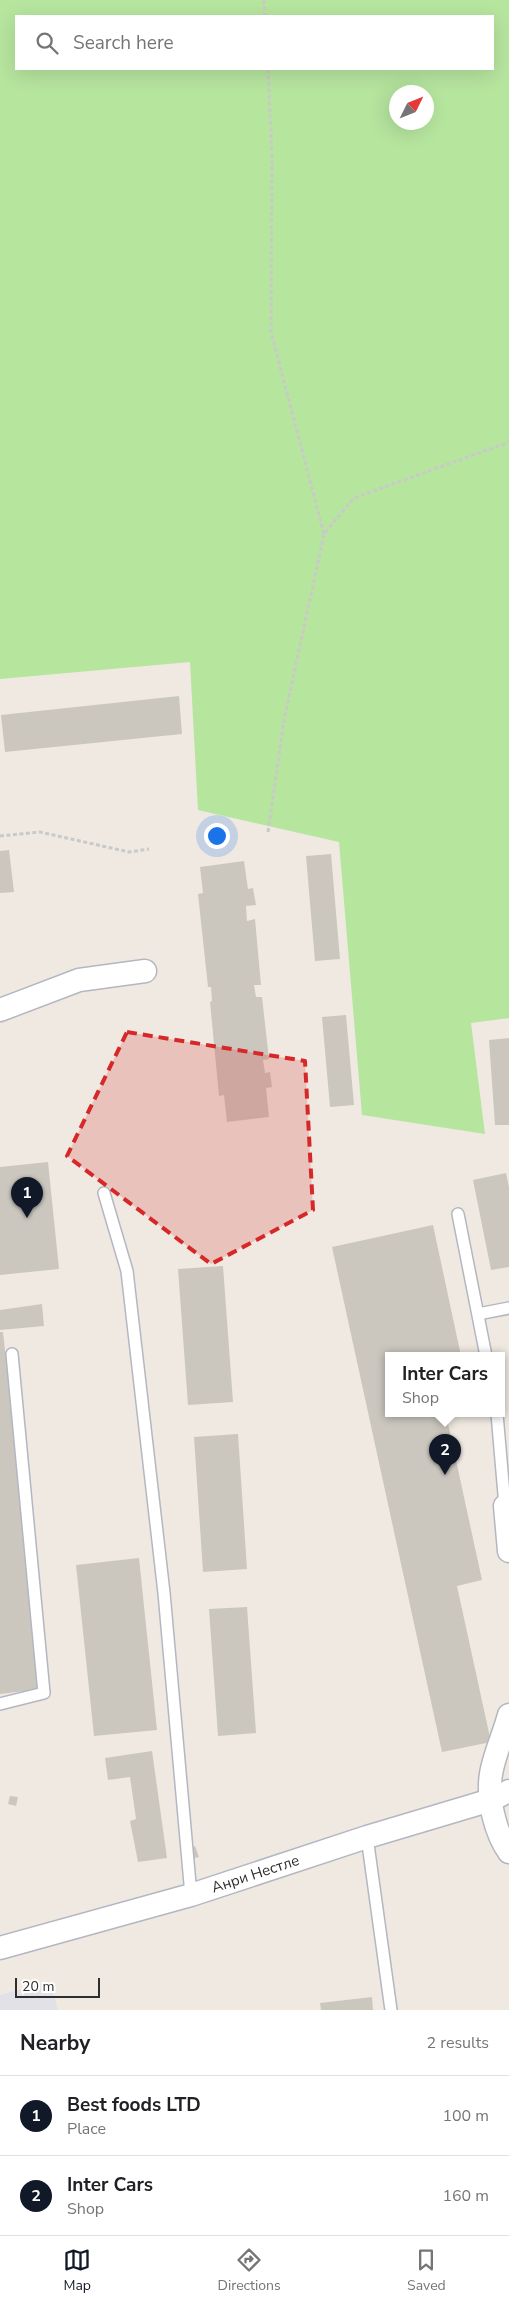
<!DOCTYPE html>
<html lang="en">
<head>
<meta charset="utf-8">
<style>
	body { margin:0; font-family:"Nunito Sans",sans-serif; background:#f6f6f6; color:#202124 }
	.compass { position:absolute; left:389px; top:85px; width:45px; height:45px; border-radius:50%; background:#fff; box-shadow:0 5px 20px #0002; rotate:47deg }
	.scale { position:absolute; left:15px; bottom:12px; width:85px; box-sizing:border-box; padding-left:5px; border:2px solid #2e2e2e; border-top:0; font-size:14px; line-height:18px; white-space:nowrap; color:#2e2e2e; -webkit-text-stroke:4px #fff; paint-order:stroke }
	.you { position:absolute; left:216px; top:835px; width:18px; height:18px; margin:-12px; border:4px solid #fff; border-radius:50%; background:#1a73e8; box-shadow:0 0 0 8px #1a73e833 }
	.badge { display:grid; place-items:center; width:32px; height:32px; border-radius:50%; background:#111827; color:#fff; font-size:16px; font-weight:700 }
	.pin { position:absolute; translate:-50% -41px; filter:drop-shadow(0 1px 2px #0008) }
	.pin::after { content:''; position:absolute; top:26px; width:18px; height:15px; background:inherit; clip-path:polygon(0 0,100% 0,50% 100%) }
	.popup { position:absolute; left:385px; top:1352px; width:120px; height:65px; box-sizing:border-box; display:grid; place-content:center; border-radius:0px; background:#fff; filter:drop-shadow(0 1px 4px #0005); font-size:16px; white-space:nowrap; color:#757577 }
	.popup b { font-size:19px; color:#202124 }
	.popup::after { content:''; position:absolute; left:50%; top:100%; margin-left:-10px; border:10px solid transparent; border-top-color:#fff }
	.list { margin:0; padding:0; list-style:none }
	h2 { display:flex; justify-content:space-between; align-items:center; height:65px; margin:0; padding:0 20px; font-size:21px }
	h2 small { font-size:16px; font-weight:400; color:#757577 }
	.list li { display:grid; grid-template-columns:32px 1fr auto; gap:15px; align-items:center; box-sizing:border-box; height:80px; padding:0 20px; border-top:1px solid #e0e0e0 }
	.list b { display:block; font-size:19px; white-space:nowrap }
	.list p { margin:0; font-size:16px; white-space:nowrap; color:#757577 }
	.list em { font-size:16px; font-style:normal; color:#757577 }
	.icon { flex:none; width:28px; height:28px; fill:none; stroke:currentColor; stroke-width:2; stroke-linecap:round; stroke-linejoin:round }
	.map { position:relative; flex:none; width:509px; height:2010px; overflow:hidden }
	.search { position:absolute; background:#fff; box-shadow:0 5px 20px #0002; left:15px; right:15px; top:15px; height:55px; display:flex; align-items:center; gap:12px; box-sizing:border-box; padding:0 18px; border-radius:0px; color:#757577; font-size:19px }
	.sheet { height:225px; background:#fff }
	nav { display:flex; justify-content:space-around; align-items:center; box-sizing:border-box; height:70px; border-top:1px solid #e0e0e0; background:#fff; font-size:14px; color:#757577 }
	nav a { display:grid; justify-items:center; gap:2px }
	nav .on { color:#111827 }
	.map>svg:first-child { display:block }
	.industrial { fill:#e3e1e8 }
	.green { fill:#b6e59e; fill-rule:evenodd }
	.building { fill:#cbc7bf }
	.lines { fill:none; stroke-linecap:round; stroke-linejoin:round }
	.lane-casing { stroke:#b4b7c1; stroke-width:14 }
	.street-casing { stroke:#b4b7c1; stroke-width:25 }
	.path { stroke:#c9c9c9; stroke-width:3; stroke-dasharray:4 2.5; stroke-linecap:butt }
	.lane { stroke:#fff; stroke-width:11 }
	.street { stroke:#fff; stroke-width:22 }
	.marked { fill:#d62828; fill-opacity:0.2; stroke:#d62828; stroke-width:4; stroke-dasharray:10 6; stroke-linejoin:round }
	.labels { text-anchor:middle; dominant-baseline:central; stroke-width:4.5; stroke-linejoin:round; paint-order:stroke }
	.street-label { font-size:15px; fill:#2e2e2e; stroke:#fff }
</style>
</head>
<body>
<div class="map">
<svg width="509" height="2010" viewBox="0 0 509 2010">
	<rect width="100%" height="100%" fill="#efe9e1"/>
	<!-- industrial -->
	<path class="industrial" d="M50 1981 58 2010H0V1995Z"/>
	<!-- green -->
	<path class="green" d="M0 0H509V1018L471 1023 485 1134 362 1115 339 842 198 810 190 662 0 679ZM493 16V69H16V16ZM426 92V122H396V92Z"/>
	<!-- building -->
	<path class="building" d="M179 696 182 734 5 752 1 715Z
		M9 850 14 892 0 893V851Z
		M331 854 340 959 315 961 306 856Z
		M244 861 248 889 253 888 256 905 246 906 247 921 255 919 261 985H254L256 997H262L269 1059 263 1060 265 1073 270 1072 272 1087 266 1088 269 1117 227 1122 224 1095 219 1096 210 1002 212 1001 211 987H208L198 894 203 893 200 867Z
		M346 1015 354 1105 330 1107 322 1017Z
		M509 1038V1125H495L489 1040Z
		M48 1162 59 1269 0 1275V1167Z
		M506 1173 509 1187V1267L491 1270 473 1180Z
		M433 1225 461 1356H389V1414H446L482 1580 457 1586 491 1742 442 1752 332 1247Z
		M223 1266 233 1402 188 1405 178 1269Z
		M42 1304 44 1326 0 1330V1310Z
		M0 1332H3L42 1689 0 1694Z
		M238 1434 247 1569 203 1572 194 1437Z
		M139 1558 157 1730 94 1736 76 1565Z
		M247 1607 256 1733 218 1736 209 1609Z
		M152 1751 167 1858 138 1862 130 1821 136 1819 130 1777 108 1780 105 1758Z
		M10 1796 18 1797 16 1806 8 1804Z
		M195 1846 199 1857 189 1859 186 1849Z
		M372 1997 373 2010H321L320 2003Z"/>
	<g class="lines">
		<!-- lane casing -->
		<g class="lane-casing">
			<path id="lane" d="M104 1193 127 1271 164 1593 191 1895
				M458 1214 486 1356
				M478 1314 509 1308
				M497 1414 505 1506
				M0 1704 44 1693 12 1354
				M367 1837 391 2010"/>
		</g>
		<!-- street casing -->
		<g class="street-casing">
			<g id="street">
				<path d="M0 1010 79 980 145 971"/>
				<path d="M509 1506H505L509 1551"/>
				<path d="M509 1715C504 1734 494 1755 491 1774 487 1799 495 1832 509 1852"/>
				<path id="s1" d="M0 1948 191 1895 367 1837 491 1800 509 1791"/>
			</g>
		</g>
		<!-- path -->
		<path class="path" d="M264 0 265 16
			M268 69 272 157 271 332 324 534
			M268 832 284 720 324 534 354 498 509 442
			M0 836 40 832 129 852 149 849"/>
		<!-- lane -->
		<use href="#lane" class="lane"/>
		<!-- street -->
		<use href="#street" class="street"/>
	</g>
	<!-- marked area -->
	<path class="marked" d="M127 1032 305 1061 313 1210 211 1264 67 1156Z"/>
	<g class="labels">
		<!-- street labels -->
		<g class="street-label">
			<text stroke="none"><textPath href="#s1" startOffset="266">Анри Нестле</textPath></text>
		</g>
	</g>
</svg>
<svg class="compass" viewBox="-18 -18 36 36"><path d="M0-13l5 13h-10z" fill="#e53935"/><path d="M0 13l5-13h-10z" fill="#757577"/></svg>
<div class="scale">20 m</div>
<div class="you"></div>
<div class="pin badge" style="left:27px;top:1218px">1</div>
<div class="pin badge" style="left:445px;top:1475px">2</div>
<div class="popup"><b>Inter Cars</b>Shop</div>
<div class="search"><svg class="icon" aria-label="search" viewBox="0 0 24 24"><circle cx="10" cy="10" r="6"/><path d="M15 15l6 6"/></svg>Search here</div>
</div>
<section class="sheet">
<h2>Nearby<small>2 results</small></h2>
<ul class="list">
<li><span class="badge">1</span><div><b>Best foods LTD</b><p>Place</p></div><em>100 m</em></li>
<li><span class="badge">2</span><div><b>Inter Cars</b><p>Shop</p></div><em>160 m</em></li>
</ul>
</section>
<nav>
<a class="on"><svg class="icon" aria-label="map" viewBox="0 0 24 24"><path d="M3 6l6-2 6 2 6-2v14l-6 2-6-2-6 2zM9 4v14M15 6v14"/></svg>Map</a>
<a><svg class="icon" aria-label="directions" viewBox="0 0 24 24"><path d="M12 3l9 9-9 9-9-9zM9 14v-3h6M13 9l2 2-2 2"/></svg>Directions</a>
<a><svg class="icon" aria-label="saved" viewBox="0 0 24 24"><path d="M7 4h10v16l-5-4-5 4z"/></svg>Saved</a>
</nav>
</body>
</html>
